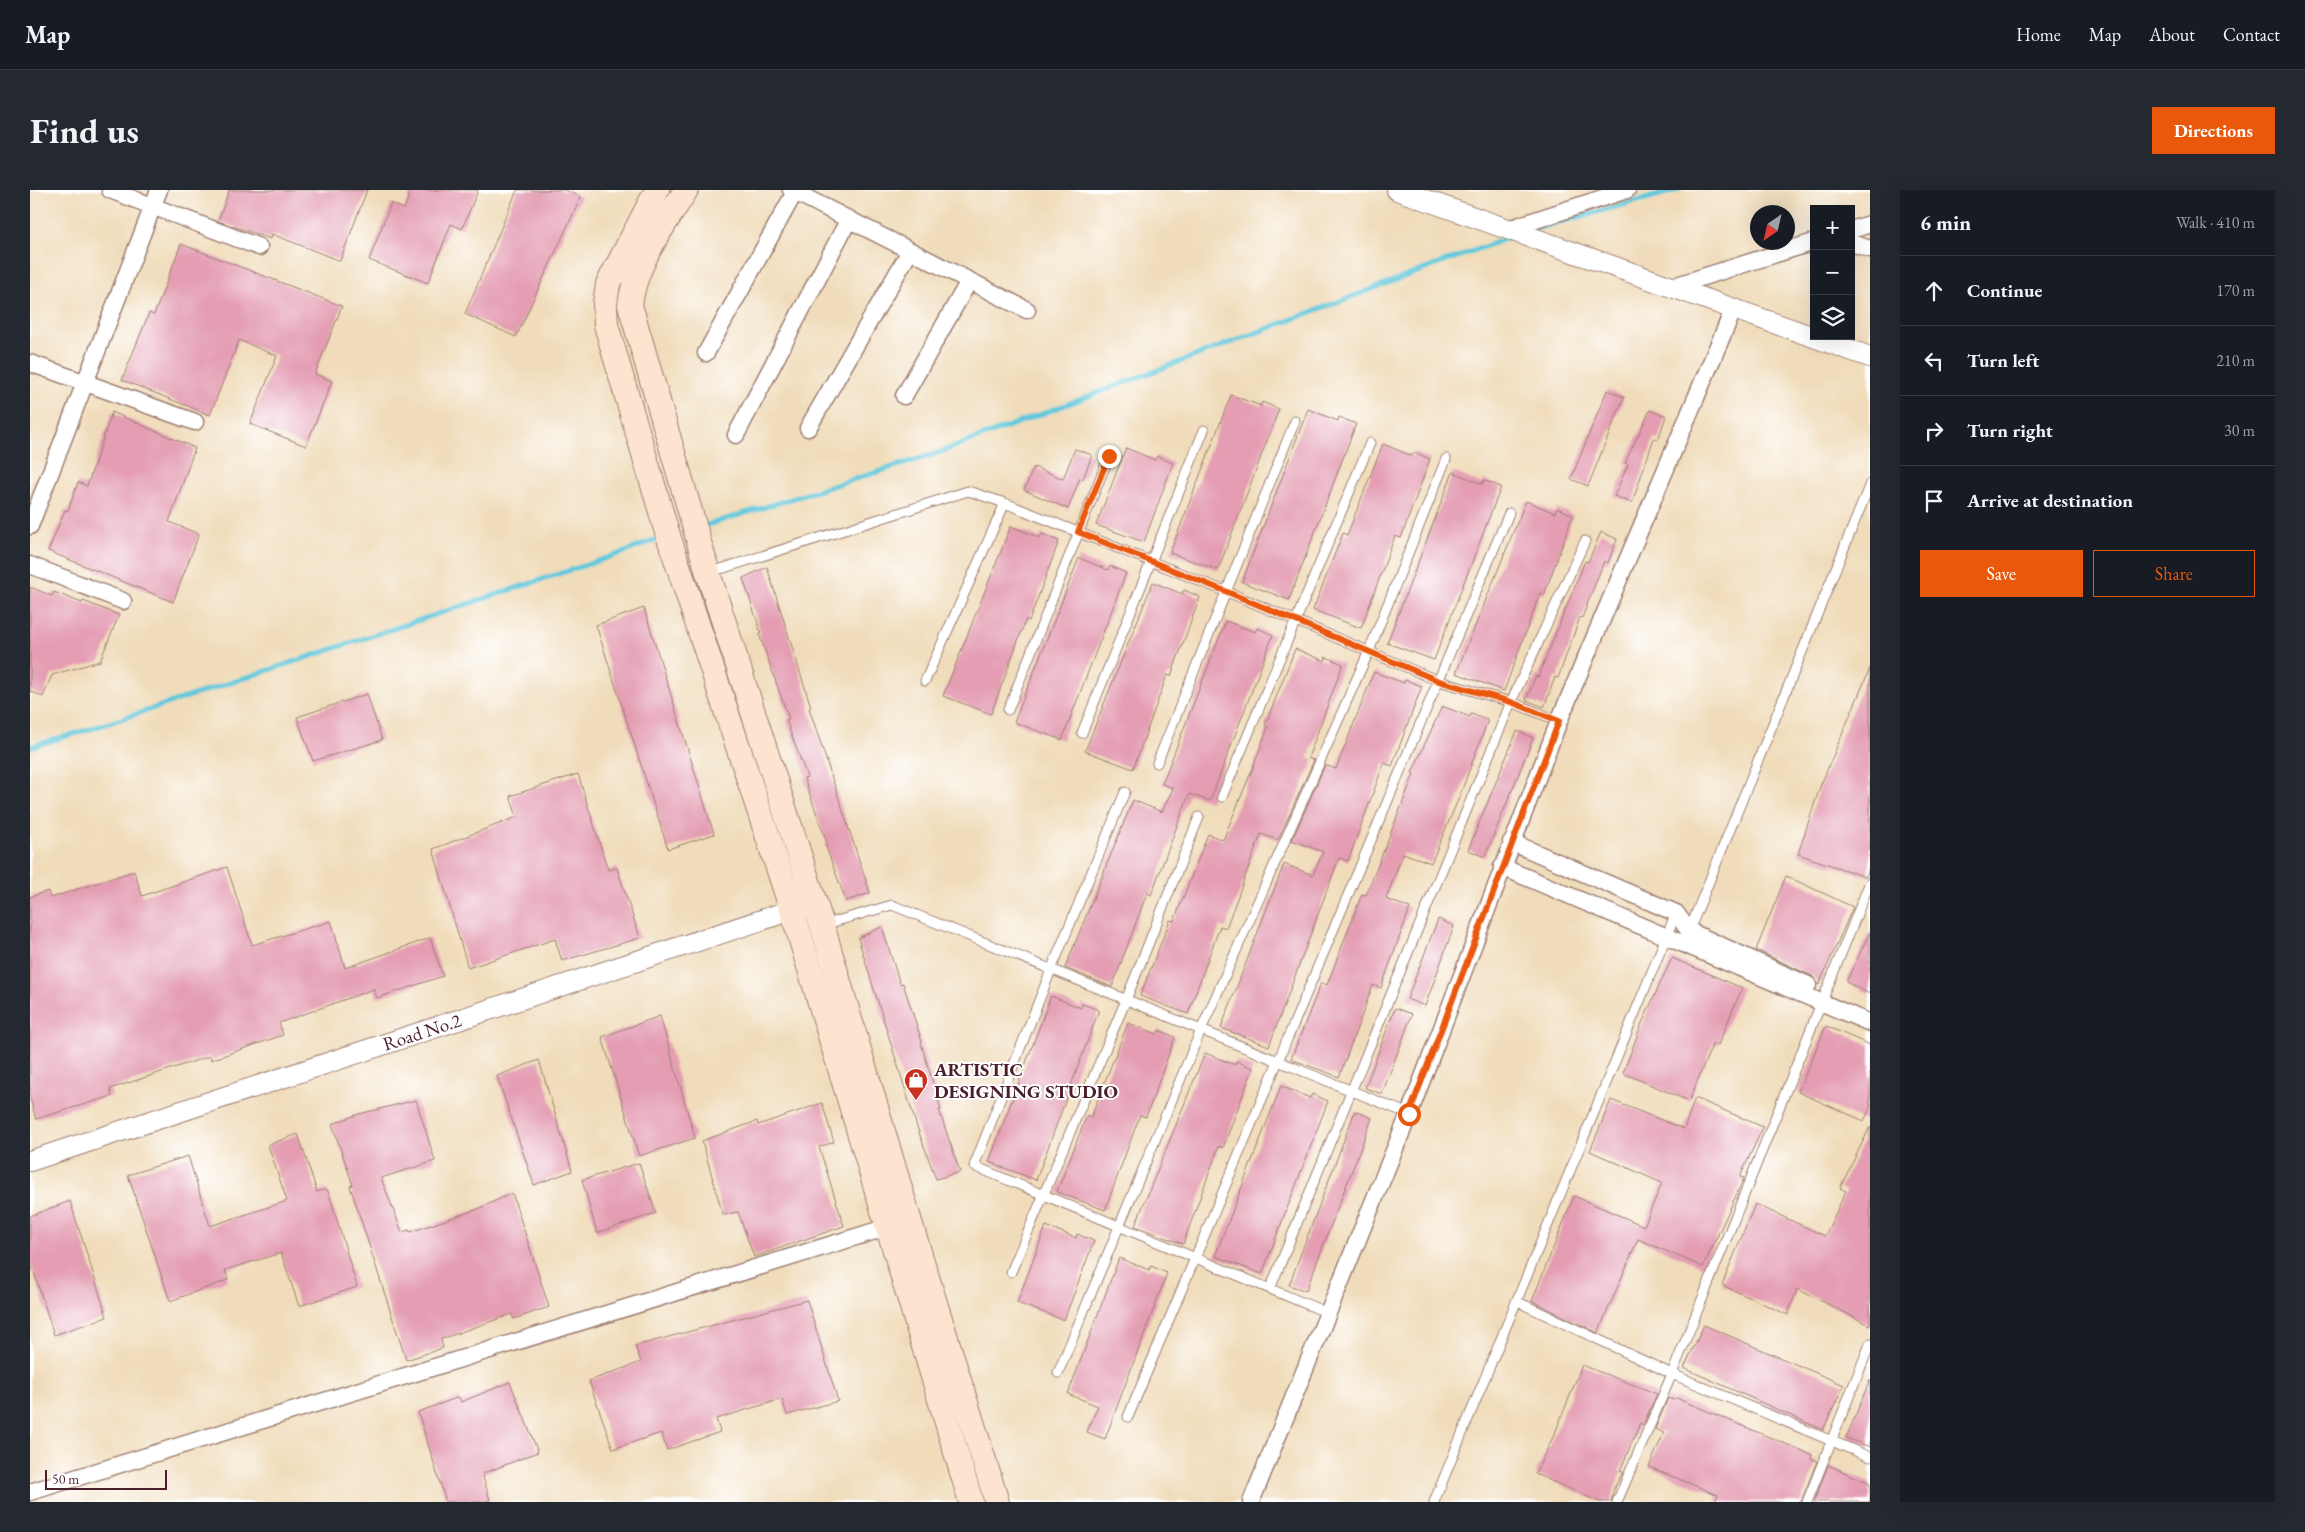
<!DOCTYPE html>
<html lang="en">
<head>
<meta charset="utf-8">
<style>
	body { margin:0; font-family:"EB Garamond",serif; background:#242831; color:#f1f3f6 }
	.controls { position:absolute; right:15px; top:15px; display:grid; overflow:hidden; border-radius:0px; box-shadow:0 5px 20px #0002 }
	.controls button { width:45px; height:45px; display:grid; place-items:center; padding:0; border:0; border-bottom:1px solid #363941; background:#171b24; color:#f1f3f6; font:25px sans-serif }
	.compass { position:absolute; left:1720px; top:15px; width:45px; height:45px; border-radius:50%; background:#171b24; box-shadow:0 5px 20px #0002; rotate:214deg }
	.scale { position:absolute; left:15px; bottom:12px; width:122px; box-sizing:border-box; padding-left:5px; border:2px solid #4a1f2b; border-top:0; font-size:14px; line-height:18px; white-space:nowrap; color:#4a1f2b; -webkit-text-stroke:4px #fff; paint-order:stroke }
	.stop { position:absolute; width:15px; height:15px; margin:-11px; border:4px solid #ea580c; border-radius:50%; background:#fff }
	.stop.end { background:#ea580c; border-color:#fff; box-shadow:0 1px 5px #0008 }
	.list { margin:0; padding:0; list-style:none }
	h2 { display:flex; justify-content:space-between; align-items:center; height:65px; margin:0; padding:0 20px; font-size:21px }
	h2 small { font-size:16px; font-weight:400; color:#9ea1a6 }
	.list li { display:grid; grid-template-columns:32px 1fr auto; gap:15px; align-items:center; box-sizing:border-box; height:70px; padding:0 20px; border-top:1px solid #363941 }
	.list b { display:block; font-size:19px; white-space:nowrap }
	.list em { font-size:16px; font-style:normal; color:#9ea1a6 }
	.actions { display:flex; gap:10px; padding:15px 20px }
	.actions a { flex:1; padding:11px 0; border:1px solid #ea580c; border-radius:0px; text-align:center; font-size:18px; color:#ea580c }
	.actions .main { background:#ea580c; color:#fff }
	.icon { flex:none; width:28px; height:28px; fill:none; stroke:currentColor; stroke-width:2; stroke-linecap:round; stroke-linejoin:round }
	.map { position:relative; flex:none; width:1840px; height:1312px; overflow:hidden; border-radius:0px }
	header { display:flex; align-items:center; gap:30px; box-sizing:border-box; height:70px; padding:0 25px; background:#171b24; border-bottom:1px solid #363941 }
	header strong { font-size:24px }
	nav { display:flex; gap:28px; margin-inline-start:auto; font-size:18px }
	.intro { display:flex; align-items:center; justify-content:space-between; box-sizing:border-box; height:120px; padding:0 30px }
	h1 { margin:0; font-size:35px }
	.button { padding:12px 22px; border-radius:0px; background:#ea580c; color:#fff; font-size:18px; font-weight:700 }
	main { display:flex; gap:30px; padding:0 30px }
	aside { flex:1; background:#171b24; border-radius:0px; box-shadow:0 5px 20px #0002 }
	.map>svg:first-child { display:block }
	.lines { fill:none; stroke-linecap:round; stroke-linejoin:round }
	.stream { stroke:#60c8dc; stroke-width:5 }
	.building { fill:#e49db3 }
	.service-casing { stroke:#9d7e72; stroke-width:11 }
	.minor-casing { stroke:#9d7e72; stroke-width:19 }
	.tertiary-casing { stroke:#9d7e72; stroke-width:22 }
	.secondary-casing { stroke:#9d7e72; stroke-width:26 }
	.service { stroke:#fff; stroke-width:9 }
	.minor { stroke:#fff; stroke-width:16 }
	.tertiary { stroke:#fff; stroke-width:20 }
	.secondary { stroke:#fde4d0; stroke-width:24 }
	.route { stroke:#ea580c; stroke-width:6 }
	.labels { text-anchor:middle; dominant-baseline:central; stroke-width:4; stroke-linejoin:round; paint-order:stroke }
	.street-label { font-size:19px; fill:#4a1f2b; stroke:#fff }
	.poi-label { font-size:19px; font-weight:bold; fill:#4a1f2b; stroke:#fff; text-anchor:start }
</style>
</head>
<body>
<header>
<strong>Map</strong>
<nav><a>Home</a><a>Map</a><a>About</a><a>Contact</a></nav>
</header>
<div class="intro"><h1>Find us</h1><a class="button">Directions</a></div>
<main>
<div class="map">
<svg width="1840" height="1312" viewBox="0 0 1840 1312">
	<rect width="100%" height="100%" fill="#fff"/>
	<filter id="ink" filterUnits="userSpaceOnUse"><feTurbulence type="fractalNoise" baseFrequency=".02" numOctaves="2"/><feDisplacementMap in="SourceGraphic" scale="10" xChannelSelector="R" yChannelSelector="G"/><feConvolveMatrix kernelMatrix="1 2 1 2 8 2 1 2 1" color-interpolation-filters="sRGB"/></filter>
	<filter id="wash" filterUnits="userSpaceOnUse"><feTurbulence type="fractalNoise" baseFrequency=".0096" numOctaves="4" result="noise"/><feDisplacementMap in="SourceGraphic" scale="20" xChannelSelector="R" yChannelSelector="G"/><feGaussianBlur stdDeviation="1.12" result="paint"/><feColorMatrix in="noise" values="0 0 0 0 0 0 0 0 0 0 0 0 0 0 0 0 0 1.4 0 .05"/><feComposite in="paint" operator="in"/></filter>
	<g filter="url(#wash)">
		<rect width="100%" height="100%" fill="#f0dcba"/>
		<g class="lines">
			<!-- stream -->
			<path class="stream" d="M1500 40 1648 0
				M674 336 908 263 1480 47
				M0 557 70 536 595 362 629 348"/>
		</g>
		<g id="blocks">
			<!-- building -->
			<path class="building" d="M199 0H337L310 71 242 44 241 49 188 31Z
				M381 0H448L432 39 421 34 398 93 339 70 361 13 374 19Z
				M487 0H535L551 7 486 147 435 124Z
				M151 54 312 116 285 184 302 191 276 256 220 234 247 166 209 150 180 225 92 190 119 123 124 125Z
				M1577 200 1594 207 1558 296 1541 289Z
				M1201 205 1231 216 1232 212 1249 219 1188 380 1140 363Z
				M1278 219 1308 231 1309 227 1326 234 1259 410 1212 392Z
				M1620 220 1636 226 1628 250 1624 248 1602 313 1584 306 1598 274 1595 273Z
				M82 222 165 258 139 332 169 344 143 412 18 361 35 320 38 321 48 292 57 296Z
				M1353 254 1382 266 1384 262 1400 269 1371 348 1365 346 1331 438 1283 420 1313 343 1317 345Z
				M1096 258 1125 270 1127 266 1143 273 1114 352 1066 335Z
				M1045 259 1062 265 1053 289 1050 288 1038 319 994 300 1004 277 1033 289Z
				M1423 282 1452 294 1454 290 1471 297 1404 470 1357 453Z
				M1496 311 1525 323 1527 318 1543 325 1514 405 1510 403 1474 501 1426 483Z
				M981 336 1010 348 1012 344 1029 351 999 431 996 429 961 524 913 506Z
				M1571 342 1587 349 1578 373 1574 371 1552 428 1550 427 1528 488 1525 487 1514 517 1496 510 1506 486 1508 487 1555 371 1558 372Z
				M1049 368 1078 380 1080 376 1096 383 1032 550 984 532Z
				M737 377 781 517 779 518 840 703 816 711 795 654 797 653 774 588 777 587 756 530 759 529 729 444 731 443 713 388Z
				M1123 392 1152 404 1154 400 1170 407 1141 486 1137 485 1103 579 1055 561Z
				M0 397 22 406 24 402 52 413 53 411 89 425 70 471 22 485 13 507 0 501Z
				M614 418 684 644 638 659 566 435Z
				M1196 431 1225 442 1227 438 1243 445 1180 611 1159 604 1121 705 1117 703 1082 797 1035 778 1103 610 1132 622 1143 598 1132 594Z
				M1265 459 1295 471 1296 467 1313 474 1278 568 1284 570 1248 650 1231 644 1196 738 1190 736 1158 824 1110 806 1140 730 1144 731 1178 644 1193 650 1222 580 1238 537 1235 536 1236 533Z
				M1840 478V674L1836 687 1768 664 1790 597Z
				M1344 482 1374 493 1375 490 1392 496 1362 576 1354 573 1318 671 1309 668 1239 856 1191 838 1254 674 1283 685 1293 662 1262 650 1295 575 1306 579Z
				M337 504 352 550 283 571 267 527Z
				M1412 516 1440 527 1441 524 1458 530 1428 610 1401 673 1373 663 1356 709 1380 718 1351 798 1343 795 1309 887 1261 869 1291 793 1297 795 1332 704 1336 705 1384 584 1382 583Z
				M1487 541 1503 548 1455 667 1438 660Z
				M548 584 578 680 587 678 610 748 532 771 525 749 438 778 403 659 487 627 480 606Z
				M197 677 222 755 301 731 315 778 400 748 413 786 347 808 344 799 249 833 253 845 181 870 180 866 80 899 82 906 6 929 0 909V707L18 701 20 708 104 681 112 706Z
				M1756 686 1823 717 1789 795 1782 786 1726 760Z
				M1408 729 1424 736 1395 816 1377 809Z
				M852 737 870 794 873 793 892 852 891 853 911 920H909L930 982 906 989 887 937 828 748Z
				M1840 742V804L1816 792Z
				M1642 768 1712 798 1688 855 1683 853 1659 911 1593 883 1612 833Z
				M1021 806 1051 818 1052 814 1069 820 1006 990 959 972Z
				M1365 818 1382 824 1352 904 1335 898Z
				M630 826 665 948 609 966 572 847Z
				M1098 833 1127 844 1129 840 1145 847 1116 927 1110 925 1075 1020 1027 1002 1057 925 1061 927Z
				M1796 836 1840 855V918L1834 931 1768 902Z
				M1175 863 1205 875 1206 871 1223 878 1193 958 1189 956 1153 1054 1105 1036Z
				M509 870 542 981 504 995 467 886Z
				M1251 896 1280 908 1282 904 1298 911 1232 1084 1185 1066Z
				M1665 908 1733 937 1710 987 1714 988 1673 1077 1608 1049 1568 1143 1502 1111 1544 1006 1614 1036 1632 993 1560 961 1581 910 1654 939Z
				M386 910 405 971 351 988 372 1042 379 1040 380 1042 448 1019 482 1003 519 1117 484 1129 482 1124 411 1149 413 1158 376 1170 320 996 323 995 302 934 329 924Z
				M792 913 804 952 789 957 814 1036 724 1067 708 1022 693 1025 672 951 727 931 728 935Z
				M1325 921 1342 928 1276 1101 1259 1095Z
				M1840 937V1135L1767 1099 1758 1125 1692 1095 1725 1014 1795 1046 1816 1001 1810 998Z
				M268 944 287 1002 296 999 299 1003 327 1097 269 1116 251 1063 195 1080 198 1090 140 1111 98 985 158 966 180 1036 257 1011 238 955Z
				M609 973 626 1023 567 1043 552 990Z
				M40 1011 77 1127 24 1145 0 1070V1026Z
				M1016 1036 1046 1048 1047 1044 1064 1051 1034 1130 987 1113Z
				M1089 1068 1119 1080 1121 1076 1137 1083 1075 1249 1057 1242 1068 1216 1038 1204Z
				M777 1110 808 1211 757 1225 752 1209 686 1229 690 1242 637 1260 631 1243 583 1259 559 1191 611 1172 605 1156Z
				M1674 1135 1814 1195 1793 1240 1654 1178Z
				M1552 1175 1627 1204 1613 1235 1610 1233 1590 1281 1593 1282 1584 1298 1581 1312H1570L1505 1284 1525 1243Z
				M1840 1190V1257L1816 1248Z
				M480 1192 508 1262 452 1284 460 1310 453 1312H416L388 1222 429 1207 431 1212Z
				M1638 1208 1644 1210 1646 1208 1782 1265 1781 1268 1787 1271 1771 1312H1685L1688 1305 1619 1277 1634 1243 1625 1239Z
				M1798 1275 1840 1293V1312H1784Z"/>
		</g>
	</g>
	<g filter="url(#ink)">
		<use href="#blocks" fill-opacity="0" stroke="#9d7e72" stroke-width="1"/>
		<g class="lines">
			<!-- service casing -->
			<g class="service-casing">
				<path id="service" d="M678 383 938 301 975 313 1195 401 1409 491 1481 512 1529 531
					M895 491 975 313
					M978 520 1079 266
					M1052 543 1174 240
					M1127 573 1265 231
					M1095 602 1021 780 944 976 1298 1123
					M1192 607 1340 253
					M793 735 862 715 1379 924
					M1659 741 1840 294
					M981 1082 1096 810 1169 627
					M1240 1099 1481 512 1555 351
					M1486 1111 1642 1184 1840 1267
					M1028 1183 1171 840 1339 461 1416 269
					M1098 1227 1479 323
					M1404 1312 1646 723
					M1587 1312 1642 1184 1840 692
					M1777 1312 1840 1154"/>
			</g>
			<!-- minor casing -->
			<g class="minor-casing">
				<path id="minor" d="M80 0 229 57
					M761 0 997 120
					M1478 39 1597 0
					M1821 40 1840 34
					M1821 53 1840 59
					M1641 97 1784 52
					M676 163 766 0
					M0 173 165 232
					M874 206 939 91
					M778 238 880 61
					M706 245 819 29
					M0 336 129 0
					M0 375 93 411
					M1481 652 1646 723 1659 741 1778 795
					M1472 677 1840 833
					M0 1302 858 1037 868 1038
					M1221 1312 1379 924 1529 531 1704 118"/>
			</g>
			<!-- tertiary casing -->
			<g class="tertiary-casing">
				<path id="tertiary" d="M1367 0 1840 167
					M0 971 777 715"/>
			</g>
			<!-- secondary casing -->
			<g class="secondary-casing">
				<path id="secondary" d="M627 0 578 94 575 114 576 135 636 339 762 720 941 1312
					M656 0C634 36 605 72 600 115L678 383 792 735 882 1039 967 1312"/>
			</g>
			<!-- service -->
			<use href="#service" class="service"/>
			<!-- minor -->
			<use href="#minor" class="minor"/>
			<!-- tertiary -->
			<use href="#tertiary" class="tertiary"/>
			<!-- secondary -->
			<use href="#secondary" class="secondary"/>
		</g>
	</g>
	<g class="lines" filter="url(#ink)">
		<!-- route -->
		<path class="route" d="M1079 266 1048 342 1195 401 1409 491 1481 512 1529 531 1379 924"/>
	</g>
	<!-- icons -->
	<defs>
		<g id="shop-pin" transform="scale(1.25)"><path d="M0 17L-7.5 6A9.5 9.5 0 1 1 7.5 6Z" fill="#c8321e" stroke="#fff"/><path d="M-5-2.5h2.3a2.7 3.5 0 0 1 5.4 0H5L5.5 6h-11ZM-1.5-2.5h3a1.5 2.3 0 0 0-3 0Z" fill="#fff"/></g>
	</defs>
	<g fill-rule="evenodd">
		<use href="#shop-pin" x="886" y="890"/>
	</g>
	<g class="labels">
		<!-- street labels -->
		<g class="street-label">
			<text transform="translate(392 842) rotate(-18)">Road No.2</text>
		</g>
		<!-- poi labels -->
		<g class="poi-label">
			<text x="904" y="879">ARTISTIC<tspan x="904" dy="22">DESIGNING STUDIO</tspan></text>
		</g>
	</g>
</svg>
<div class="controls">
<button>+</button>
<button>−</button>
<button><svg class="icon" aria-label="layers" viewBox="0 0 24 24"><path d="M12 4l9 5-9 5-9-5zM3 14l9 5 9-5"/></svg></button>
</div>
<svg class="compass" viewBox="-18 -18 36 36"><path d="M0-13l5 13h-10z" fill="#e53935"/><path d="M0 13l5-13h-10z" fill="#9ea1a6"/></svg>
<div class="scale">50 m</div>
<div class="stop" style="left:1379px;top:924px"></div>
<div class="stop end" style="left:1079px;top:266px"></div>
</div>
<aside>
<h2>6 min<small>Walk · 410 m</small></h2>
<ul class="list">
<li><svg class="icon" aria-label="ahead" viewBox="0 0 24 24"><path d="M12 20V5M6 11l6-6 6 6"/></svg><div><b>Continue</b></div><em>170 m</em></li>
<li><svg class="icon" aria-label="left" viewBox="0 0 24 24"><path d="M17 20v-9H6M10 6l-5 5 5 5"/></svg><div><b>Turn left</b></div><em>210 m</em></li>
<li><svg class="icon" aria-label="right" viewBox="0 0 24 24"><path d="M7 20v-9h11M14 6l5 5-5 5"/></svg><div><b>Turn right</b></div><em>30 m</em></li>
<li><svg class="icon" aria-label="arrive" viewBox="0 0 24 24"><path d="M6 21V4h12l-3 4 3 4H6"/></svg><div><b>Arrive at destination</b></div></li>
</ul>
<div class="actions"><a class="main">Save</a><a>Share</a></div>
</aside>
</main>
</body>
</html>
